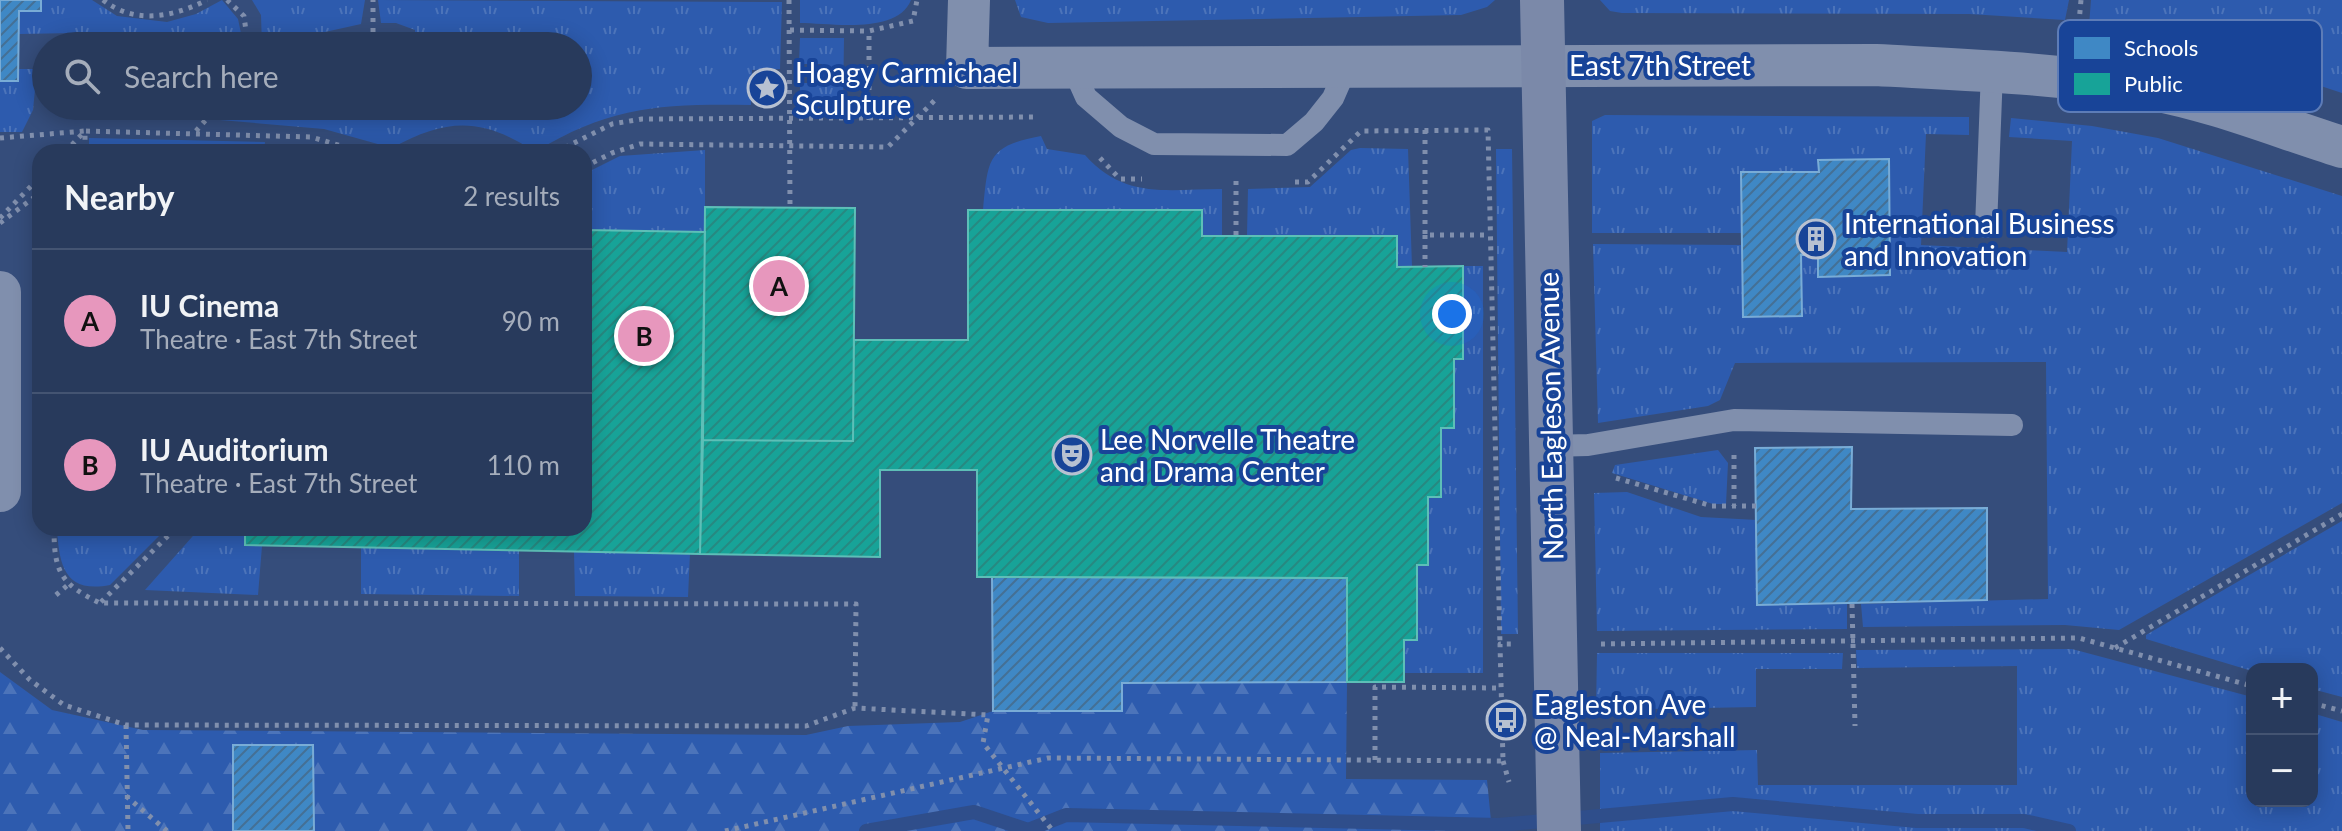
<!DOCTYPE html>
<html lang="en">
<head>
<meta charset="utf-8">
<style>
	body { margin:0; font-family:Lato,sans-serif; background:#344565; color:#f1f3f6 }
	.controls { position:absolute; right:24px; bottom:24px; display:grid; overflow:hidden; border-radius:16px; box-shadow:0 4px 20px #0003 }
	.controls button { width:72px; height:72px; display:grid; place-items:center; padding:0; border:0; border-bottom:2px solid #445472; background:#283a5c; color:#f1f3f6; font:40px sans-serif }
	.you { position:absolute; left:1452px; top:314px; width:28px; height:28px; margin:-20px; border:6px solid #fff; border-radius:50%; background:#1a73e8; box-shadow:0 0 0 12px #1a73e833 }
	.badge { display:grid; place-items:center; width:52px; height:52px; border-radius:50%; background:#e797bd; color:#111; font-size:26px; font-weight:700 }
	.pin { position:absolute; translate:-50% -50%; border:4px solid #fff; box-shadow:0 2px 8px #0006 }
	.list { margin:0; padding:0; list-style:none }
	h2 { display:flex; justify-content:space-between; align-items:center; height:104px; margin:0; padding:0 32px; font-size:34px }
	h2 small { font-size:26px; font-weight:400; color:#a5adbb }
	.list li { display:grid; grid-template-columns:52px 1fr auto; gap:24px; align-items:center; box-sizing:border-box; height:144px; padding:0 32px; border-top:2px solid #445472 }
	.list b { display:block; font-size:30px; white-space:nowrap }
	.list p { margin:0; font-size:26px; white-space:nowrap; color:#a5adbb }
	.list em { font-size:26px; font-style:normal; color:#a5adbb }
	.icon { flex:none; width:44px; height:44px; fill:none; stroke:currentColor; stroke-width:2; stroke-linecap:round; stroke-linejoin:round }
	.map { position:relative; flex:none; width:2342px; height:831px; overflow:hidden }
	.search { position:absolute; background:#283a5c; box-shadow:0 4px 20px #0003; left:32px; top:32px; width:560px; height:88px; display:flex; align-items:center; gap:20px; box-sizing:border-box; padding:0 28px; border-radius:44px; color:#a5adbb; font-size:30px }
	.panel { position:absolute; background:#283a5c; box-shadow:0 4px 20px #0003; left:32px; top:144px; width:560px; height:392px; border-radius:24px }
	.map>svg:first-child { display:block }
	.grass { fill:url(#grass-tufts) }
	.forest { fill:url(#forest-firs) }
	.schools { fill:url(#schools-hatch); stroke:#79acd6; stroke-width:2 }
	.public { fill:url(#public-hatch); stroke:#5dbfb7; stroke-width:2 }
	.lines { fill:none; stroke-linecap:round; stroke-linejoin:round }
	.stream { stroke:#2f4e8b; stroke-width:14 }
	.path { stroke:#808fad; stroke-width:5; stroke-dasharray:4 6; stroke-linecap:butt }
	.lane { stroke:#808fad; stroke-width:22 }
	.street { stroke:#808fad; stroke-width:42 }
	.secondary { stroke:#7b89a9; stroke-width:44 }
	.labels { text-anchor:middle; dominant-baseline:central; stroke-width:8; stroke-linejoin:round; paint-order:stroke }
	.street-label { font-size:28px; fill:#fff; stroke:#184498 }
	.poi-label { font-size:28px; fill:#fff; stroke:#184498; text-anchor:start }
	.key { fill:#184498; stroke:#5d7cb7; stroke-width:2 }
	.key-label { font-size:22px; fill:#fff }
</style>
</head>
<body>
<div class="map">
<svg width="2342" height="831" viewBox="0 0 2342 831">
	<defs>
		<pattern id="grass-tufts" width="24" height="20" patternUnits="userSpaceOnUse" patternTransform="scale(2)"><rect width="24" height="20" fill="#2d5bae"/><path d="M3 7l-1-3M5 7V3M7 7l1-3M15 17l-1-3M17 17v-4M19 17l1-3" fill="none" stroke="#4c74ba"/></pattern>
		<pattern id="forest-firs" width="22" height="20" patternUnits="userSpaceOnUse" patternTransform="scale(2)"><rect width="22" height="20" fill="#2d5bae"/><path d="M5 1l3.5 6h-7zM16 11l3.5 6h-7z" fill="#4c74ba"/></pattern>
		<pattern id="schools-hatch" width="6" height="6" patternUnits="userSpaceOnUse" patternTransform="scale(2)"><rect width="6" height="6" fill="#3f88c5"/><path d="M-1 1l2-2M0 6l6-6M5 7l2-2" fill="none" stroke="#447095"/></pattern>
		<pattern id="public-hatch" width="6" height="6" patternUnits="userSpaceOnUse" patternTransform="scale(2)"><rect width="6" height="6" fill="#17a398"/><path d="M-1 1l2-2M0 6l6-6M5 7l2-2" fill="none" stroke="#278981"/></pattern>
	</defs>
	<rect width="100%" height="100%" fill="#354d7b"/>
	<!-- grass -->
	<path class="grass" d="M41 0H92L117 16 167 22 196 14 222 0 238 19 243 43 76 46 75 33 19 34V11H41Z
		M252 0H365L361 24 262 46 261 15Z
		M378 0 782 2 780 69 752 70 751 105C663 104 612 105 535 152 482 117 447 118 392 148L324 129 220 120 231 106H578V46H410L415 44V30L396 23H381Z
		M800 0H911C897 35 831 23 800 23Z
		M1015 0H1495L1487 7 1461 15 1048 23 1021 17Z
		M1600 0H2069L2065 20 1969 14 1622 13 1610 11Z
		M2091 0H2342V93C2260 65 2178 45 2092 30L2089 26Z
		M800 38H844L843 105H800V83H822V64H799Z
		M18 69H37L33 110 22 132H0V81H18Z
		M74 106H210L199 120 74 112Z
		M1605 115 1969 117V135L1926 134 1921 245 2067 252 2072 141 2009 137 2011 118 2092 126 2158 138 2342 196V503L2119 630 2065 625 1863 627 1861 604 2048 599 2046 362 1735 363 1720 400 1708 406 1598 423 1593 244 1742 245 1802 316 1801 255H1818L1819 277 1890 275 1889 159 1819 160V172H1741L1742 233H1592V121Z
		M1041 136 1047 149 1085 155C1125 200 1168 189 1222 189V236H1202V210H983C988 159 987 146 1041 136Z
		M89 138 265 142 264 152H89Z
		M1360 148 1408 149 1412 267H1397L1396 236H1247L1248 189 1310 187 1351 150Z
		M1496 149H1512L1518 634H1501Z
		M705 150V232L584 230V174L620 156Z
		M1463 266H1483V673H1404V640L1417 639V565L1428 564V497H1441V428H1454V359L1463 358Z
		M1718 450 1728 463 1726 504H1713L1612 473 1615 465Z
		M1627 492 1701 517 1757 520V605L1847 604V629L1597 631 1594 493Z
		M2342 521V697L2312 689V669L2252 671 2146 639V635Z
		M57 528H167L110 585C64 594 59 564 57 528Z
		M200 528H245V545L262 546 258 595 145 590Z
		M361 547 519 550V596L361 594Z
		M574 551 690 553 688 597 575 596Z
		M2072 649 2252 697V801H2312V713L2342 722V831H1600V753L1757 750 1758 785H2017V666L1857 668 1856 650Z
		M1597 653H1843L1842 669H1756V707L1596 710Z"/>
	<!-- forest -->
	<path class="forest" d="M0 672 52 710 143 730 806 735 848 726 960 722 993 711H1121L1122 683 1347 682 1346 779 1487 780 1492 831H0Z"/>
	<!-- schools -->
	<path class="schools" d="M0 0H41V11H19L18 81H0Z
		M1889 159 1890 275 1818 277V255H1801L1802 316 1743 317 1741 172H1819L1818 160Z
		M1852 447 1851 509 1987 508V600L1757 605 1755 448Z
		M992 577 1347 578V682L1122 683V711H993Z
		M233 745H313L314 831H233Z"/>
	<!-- public -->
	<path class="public" d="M705 207 855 208 853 441 703 440Z
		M968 210H1202V236H1397V267L1463 266V359H1454V428H1441V497H1428V565H1417V640H1404V682H1347V578L977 577V470H880V557L700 554 703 440 853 441 854 340H968Z
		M584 230 705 232 700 554 245 545V528H584Z"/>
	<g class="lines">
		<!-- stream -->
		<path class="stream" d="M866 831 974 812 1028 830 1066 815 1498 825 1733 804 1917 821H2024L2069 831"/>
		<!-- path -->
		<path class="path" d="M103 0C135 25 173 17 207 0
			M227 0 244 16 248 46
			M789 0 790 208
			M790 30 869 31
			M2078 34 2081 0
			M296 46 373 34V0
			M869 120V31L913 21 917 0
			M1425 130V235H1490
			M196 131 218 106
			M0 138 85 131V152
			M65 152 85 131 311 137 362 152
			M556 152 612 124 642 119 1036 117
			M1100 158 1120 179H1142
			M584 167 612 153 640 144 888 147 937 98
			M1236 181V236
			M1295 182H1308L1361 131 1488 130 1500 644
			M0 218 40 177
			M0 223 40 193
			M1425 235V267
			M1734 455V506
			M1616 478 1712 506H1756
			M54 528C54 571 60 584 100 603L856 604 855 708
			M56 595 69 584
			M101 602 176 528
			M1852 604 1855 726
			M1601 644 2079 638 2252 686
			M0 648 30 680 64 705 126 725 806 726 855 708 988 715 983 743 1053 831
			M2115 648 2342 514
			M2312 703 2342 711
			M126 725 128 831
			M1375 760V687L1501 688
			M1503 761 1509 782
			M126 796 167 831
			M725 831 1048 758 1503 761 1500 644H1511"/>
		<!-- lane -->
		<path class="lane" d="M1073 68 1086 97 1121 127 1154 144 1287 145 1314 122 1333 98 1347 66
			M1986 227 1992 71
			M1550 446 1588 445 1734 420 2012 425"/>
		<!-- street -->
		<path class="street" d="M969 0 967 68 1876 65C1967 70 2059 73 2149 89 2215 101 2278 127 2342 147
			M0 292V491"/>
		<!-- secondary -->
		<path class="secondary" d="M1542 0 1559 831"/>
	</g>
	<!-- icons -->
	<defs>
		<g id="sight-ring" transform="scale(2)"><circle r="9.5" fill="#184498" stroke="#b8c1d1" stroke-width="1.5"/><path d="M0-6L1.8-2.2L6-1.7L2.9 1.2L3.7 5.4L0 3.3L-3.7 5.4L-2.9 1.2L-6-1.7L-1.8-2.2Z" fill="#b8c1d1"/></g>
		<g id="building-ring" transform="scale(2)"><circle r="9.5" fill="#184498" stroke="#b8c1d1" stroke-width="1.5"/><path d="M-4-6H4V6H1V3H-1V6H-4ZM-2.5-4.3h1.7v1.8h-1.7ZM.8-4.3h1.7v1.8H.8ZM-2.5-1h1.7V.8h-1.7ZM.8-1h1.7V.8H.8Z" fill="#b8c1d1"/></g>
		<g id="theatre-ring" transform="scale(2)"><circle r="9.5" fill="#184498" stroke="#b8c1d1" stroke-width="1.5"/><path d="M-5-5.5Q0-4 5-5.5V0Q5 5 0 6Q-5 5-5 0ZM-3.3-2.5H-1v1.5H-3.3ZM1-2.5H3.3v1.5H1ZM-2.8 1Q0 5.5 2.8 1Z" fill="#b8c1d1"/></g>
		<g id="bus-ring" transform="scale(2)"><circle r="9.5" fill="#184498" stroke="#b8c1d1" stroke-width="1.5"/><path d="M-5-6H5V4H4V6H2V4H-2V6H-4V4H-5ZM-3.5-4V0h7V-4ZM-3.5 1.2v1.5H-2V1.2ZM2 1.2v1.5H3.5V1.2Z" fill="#b8c1d1"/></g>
	</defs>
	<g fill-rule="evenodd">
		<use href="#sight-ring" x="767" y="88"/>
		<use href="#building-ring" x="1816" y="239"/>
		<use href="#theatre-ring" x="1072" y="455"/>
		<use href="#bus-ring" x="1506" y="720"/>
	</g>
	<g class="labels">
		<!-- street labels -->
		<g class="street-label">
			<text x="1660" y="65">East 7th Street</text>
			<text transform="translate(1550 416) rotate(-91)">North Eagleson Avenue</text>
		</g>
		<!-- poi labels -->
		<g class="poi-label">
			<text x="795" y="72">Hoagy Carmichael<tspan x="795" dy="32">Sculpture</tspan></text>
			<text x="1844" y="223">International Business<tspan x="1844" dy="32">and Innovation</tspan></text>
			<text x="1100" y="439">Lee Norvelle Theatre<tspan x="1100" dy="32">and Drama Center</tspan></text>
			<text x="1534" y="704">Eagleston Ave<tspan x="1534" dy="32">@ Neal-Marshall</tspan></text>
		</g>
	</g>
	<!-- legend -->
	<rect x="2058" y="20" width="264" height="92" rx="12" class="key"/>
	<rect x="2074" y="37" width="36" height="22" fill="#3f88c5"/>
	<rect x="2074" y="73" width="36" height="22" fill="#17a398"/>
	<g class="key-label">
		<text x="2124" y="56">Schools</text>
		<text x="2124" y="92">Public</text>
	</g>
</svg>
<div class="controls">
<button>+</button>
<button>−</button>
</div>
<div class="you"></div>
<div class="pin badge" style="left:779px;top:286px">A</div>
<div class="pin badge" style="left:644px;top:336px">B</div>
<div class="search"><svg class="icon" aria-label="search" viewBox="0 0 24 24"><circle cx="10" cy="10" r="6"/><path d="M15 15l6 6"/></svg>Search here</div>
<section class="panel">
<h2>Nearby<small>2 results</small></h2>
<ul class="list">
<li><span class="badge">A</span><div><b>IU Cinema</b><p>Theatre · East 7th Street</p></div><em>90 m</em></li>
<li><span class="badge">B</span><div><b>IU Auditorium</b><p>Theatre · East 7th Street</p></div><em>110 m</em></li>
</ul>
</section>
</div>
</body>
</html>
